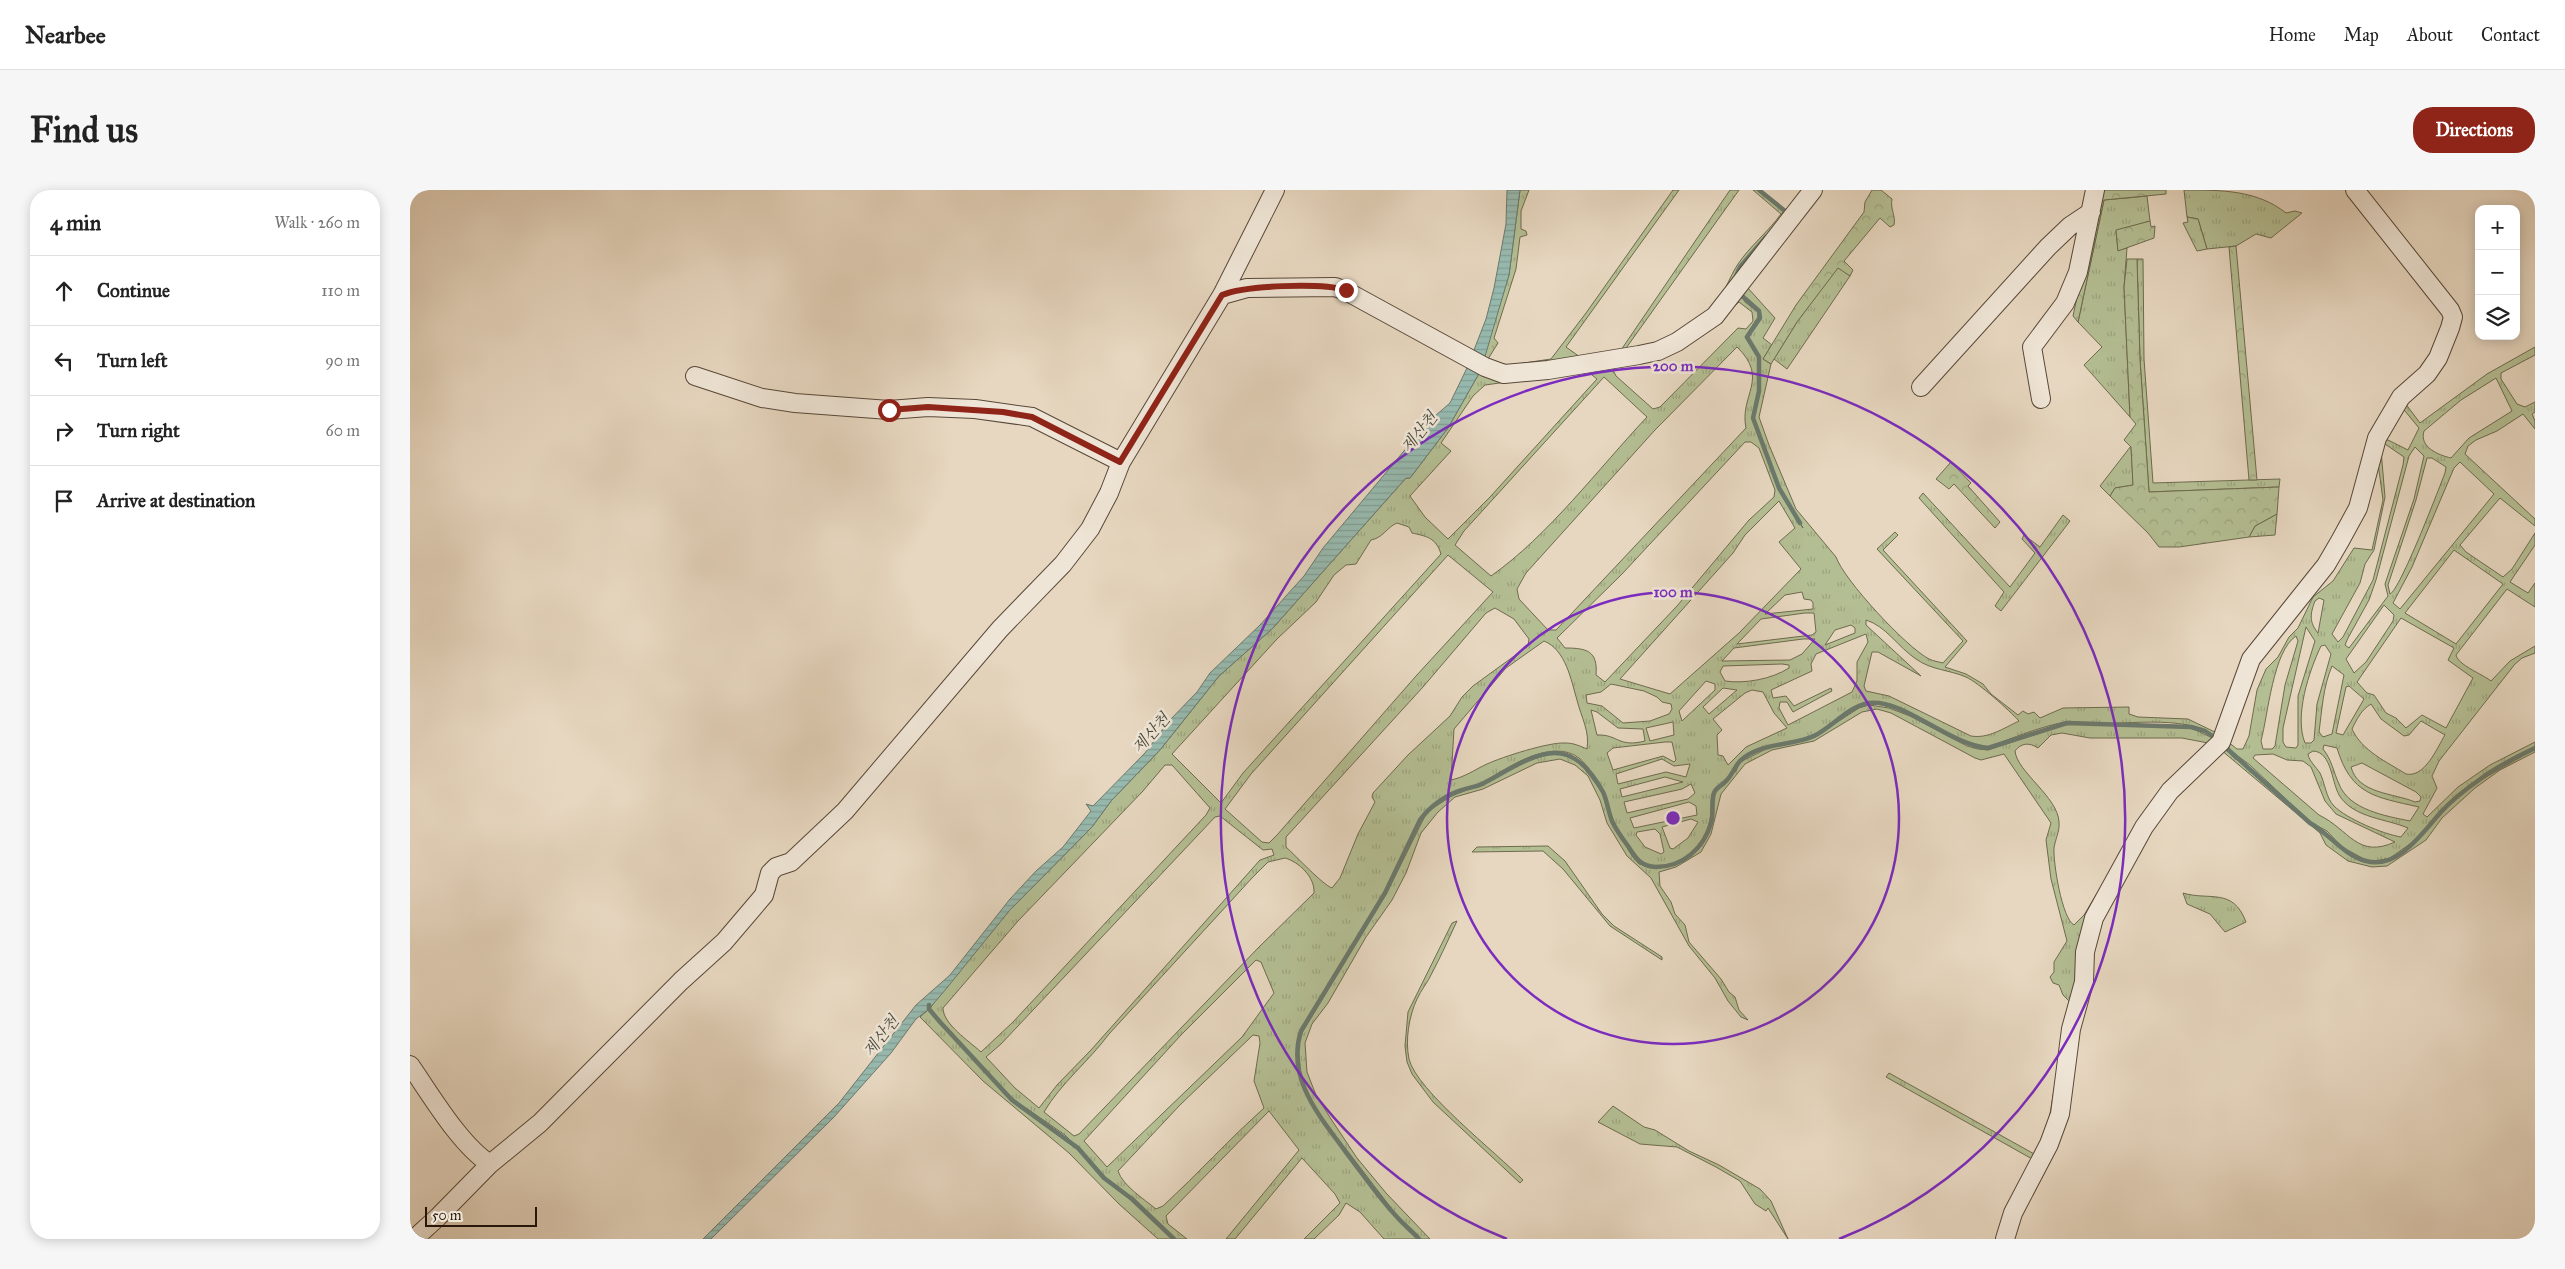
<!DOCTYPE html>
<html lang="en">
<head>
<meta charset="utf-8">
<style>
	body { margin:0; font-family:"IM FELL Great Primer","Noto Serif KR",serif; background:#f6f6f6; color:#222 }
	.controls { position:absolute; right:15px; top:15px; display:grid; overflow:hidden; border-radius:10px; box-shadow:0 2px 12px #0003 }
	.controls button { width:45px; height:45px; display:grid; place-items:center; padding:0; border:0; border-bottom:1px solid #e0e0e0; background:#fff; color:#222; font:25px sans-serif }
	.scale { position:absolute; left:15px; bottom:12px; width:112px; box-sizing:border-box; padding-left:5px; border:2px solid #29180a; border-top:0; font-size:14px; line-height:18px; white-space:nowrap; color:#29180a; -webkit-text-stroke:4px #efe5d6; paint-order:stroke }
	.stop { position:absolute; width:15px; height:15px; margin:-11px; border:4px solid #8f2418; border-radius:50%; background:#fff }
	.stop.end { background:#8f2418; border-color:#fff; box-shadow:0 1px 5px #0008 }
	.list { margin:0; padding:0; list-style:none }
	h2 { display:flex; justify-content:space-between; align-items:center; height:65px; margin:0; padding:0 20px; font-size:21px }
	h2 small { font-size:16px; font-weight:400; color:#767676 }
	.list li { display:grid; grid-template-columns:32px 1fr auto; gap:15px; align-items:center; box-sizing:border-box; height:70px; padding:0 20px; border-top:1px solid #e0e0e0 }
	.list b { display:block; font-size:19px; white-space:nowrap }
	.list em { font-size:16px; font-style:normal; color:#767676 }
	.icon { flex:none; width:28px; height:28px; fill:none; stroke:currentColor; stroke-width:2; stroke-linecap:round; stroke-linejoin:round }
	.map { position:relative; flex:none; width:2125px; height:1049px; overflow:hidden; border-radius:20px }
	header { display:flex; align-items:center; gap:30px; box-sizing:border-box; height:70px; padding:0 25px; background:#fff; border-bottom:1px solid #e0e0e0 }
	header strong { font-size:24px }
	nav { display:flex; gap:28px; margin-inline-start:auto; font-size:18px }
	.intro { display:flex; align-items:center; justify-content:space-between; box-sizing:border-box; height:120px; padding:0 30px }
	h1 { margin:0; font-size:35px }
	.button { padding:12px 22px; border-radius:20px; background:#8f2418; color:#fff; font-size:18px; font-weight:700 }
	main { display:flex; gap:30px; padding:0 30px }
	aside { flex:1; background:#fff; border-radius:20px; box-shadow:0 2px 12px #0003 }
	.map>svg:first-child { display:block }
	.grass { fill:url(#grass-tufts); stroke:#6e6b4e; fill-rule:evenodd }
	.forest { fill:url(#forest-crowns); stroke:#6e6b4e }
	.water { fill:url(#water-rules); stroke:#6b796d }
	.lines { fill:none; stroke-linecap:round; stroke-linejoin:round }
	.stream { stroke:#6b796d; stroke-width:4.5 }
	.minor-casing { stroke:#584838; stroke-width:20 }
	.minor { stroke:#efe5d6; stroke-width:18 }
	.route { stroke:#8f2418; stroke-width:6 }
	.ring { fill:none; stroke:#7b2cbf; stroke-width:2.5 }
	.labels { text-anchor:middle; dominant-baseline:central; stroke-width:5; stroke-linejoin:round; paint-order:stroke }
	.water-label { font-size:16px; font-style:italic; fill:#4a493c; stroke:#efe5d6 }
	.centre { fill:#7b2cbf; stroke:#efe5d6; stroke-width:2.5 }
	.ring-label { font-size:15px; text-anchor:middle; font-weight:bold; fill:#7b2cbf; stroke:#efe5d6; stroke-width:5; stroke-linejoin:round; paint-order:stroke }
</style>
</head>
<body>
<header>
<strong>Nearbee</strong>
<nav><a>Home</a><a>Map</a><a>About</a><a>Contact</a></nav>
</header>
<div class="intro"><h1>Find us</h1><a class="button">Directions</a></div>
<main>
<aside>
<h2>4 min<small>Walk · 260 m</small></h2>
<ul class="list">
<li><svg class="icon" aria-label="ahead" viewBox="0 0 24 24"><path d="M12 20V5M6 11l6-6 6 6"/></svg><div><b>Continue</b></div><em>110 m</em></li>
<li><svg class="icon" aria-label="left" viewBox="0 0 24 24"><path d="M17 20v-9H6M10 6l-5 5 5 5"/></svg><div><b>Turn left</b></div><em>90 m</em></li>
<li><svg class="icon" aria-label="right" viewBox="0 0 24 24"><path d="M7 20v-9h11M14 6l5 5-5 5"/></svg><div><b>Turn right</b></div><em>60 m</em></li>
<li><svg class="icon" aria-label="arrive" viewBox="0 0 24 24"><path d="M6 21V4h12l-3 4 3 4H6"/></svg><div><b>Arrive at destination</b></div></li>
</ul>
</aside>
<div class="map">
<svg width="2125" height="1049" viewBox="0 0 2125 1049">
	<defs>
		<pattern id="grass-tufts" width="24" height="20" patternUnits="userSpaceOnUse" patternTransform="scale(1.25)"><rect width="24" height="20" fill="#b4be93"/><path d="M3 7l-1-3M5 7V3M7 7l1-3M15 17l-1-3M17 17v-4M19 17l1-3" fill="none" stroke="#9ba37d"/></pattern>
		<pattern id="forest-crowns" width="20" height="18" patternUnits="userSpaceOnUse" patternTransform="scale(1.25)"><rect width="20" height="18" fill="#b4be93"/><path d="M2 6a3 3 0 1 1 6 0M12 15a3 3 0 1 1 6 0" fill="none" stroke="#9ba37d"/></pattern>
		<pattern id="water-rules" width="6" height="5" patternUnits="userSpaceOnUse" patternTransform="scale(1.25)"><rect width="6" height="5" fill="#97baaf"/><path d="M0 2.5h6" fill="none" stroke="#829f95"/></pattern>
	</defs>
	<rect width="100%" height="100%" fill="#e7d7c0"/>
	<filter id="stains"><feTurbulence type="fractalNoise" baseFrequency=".004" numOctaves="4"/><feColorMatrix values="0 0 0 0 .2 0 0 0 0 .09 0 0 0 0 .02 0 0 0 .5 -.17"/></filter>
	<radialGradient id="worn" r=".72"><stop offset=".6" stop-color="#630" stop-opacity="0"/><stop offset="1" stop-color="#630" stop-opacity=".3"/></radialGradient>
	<!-- grass -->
	<path class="grass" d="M1110 0H1119L1111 21V39L1116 41 1117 45 1110 47 1106 79 1084 148 1088 153 1078 169 1087 177 1141 169 1176 123 1263 0H1269L1156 157 1170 167 1211 160 1320 0H1329L1214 161C1245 164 1290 134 1307 111 1316 100 1320 86 1328 74 1340 56 1358 42 1371 24L1343 0H1348L1374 21 1372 27 1329 76 1323 89 1326 94C1306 120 1293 135 1264 150 1228 168 1184 170 1144 175 1126 178 1105 183 1087 180 1081 178 1075 174 1073 169L1099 85Z
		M1407 0H1411L1337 97 1365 128 1353 148 1362 155 1353 169 1361 174 1349 227 1359 255 1386 319 1426 367C1434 390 1496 457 1519 469 1523 471 1529 472 1533 473L1553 451 1467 359 1485 342 1488 345 1473 360 1557 451 1535 477 1556 484 1573 494 1581 504 1608 525 1613 521 1618 524 1624 522 1630 528 1653 518 1719 517V524L1728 527 1778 529 1809 544 1842 458 1886 406 1930 344 1910 377 1869 429 1848 452 1838 470 1809 551 1765 592 1739 625 1680 731 1673 762 1671 792 1659 836 1644 935 1637 952 1607 1007 1592 1049H1586L1589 1041 1624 970 1476 887 1479 883 1626 965 1638 936 1655 833 1661 813 1653 805 1649 795 1643 793 1640 787 1644 782V772L1657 751 1641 689 1636 650 1641 633 1594 564 1571 570 1565 568 1481 523 1467 519 1452 522 1404 551 1362 560 1335 574 1311 604 1301 644 1291 662 1266 677 1249 682 1250 696 1261 712 1265 724 1275 735 1279 752 1311 789 1319 802 1325 807 1329 820 1338 830 1331 827 1318 811 1305 788 1279 756 1241 688 1217 666 1197 633 1190 610 1178 586 1165 575 1150 569 1127 573 1073 599 1045 607 1028 622 1011 643 996 683 982 710 956 747 918 813 902 834 895 853 897 882 906 905 921 929 947 968 976 1003 1020 1049H1010L988 1027 903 916 891 886 888 854 893 841 976 704 1017 622 1043 605 1074 594 1107 575 1135 565 1153 563 1168 570 1192 602 1201 631 1222 666 1229 674 1249 678 1267 674 1287 661 1297 646 1302 632 1304 604 1326 581 1330 572 1362 556 1406 546 1449 518 1459 515 1479 518 1500 526 1557 556 1568 559 1578 560 1657 534 1781 538 1807 550C1790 524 1714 534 1685 534 1675 534 1664 530 1655 532 1629 537 1603 548 1578 557 1537 554 1499 509 1460 512 1436 514 1419 540 1398 547 1380 553 1340 556 1328 572 1323 578 1321 585 1315 591 1310 595 1304 597 1302 604 1300 612 1302 621 1300 630 1295 655 1273 675 1248 676 1232 676 1227 668 1219 656 1214 647 1207 640 1203 630 1199 621 1198 610 1194 602 1189 593 1177 574 1169 568 1143 548 1099 576 1076 591 1069 595 1062 596 1054 598 1037 603 1019 615 1009 629L974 703 891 840C875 889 907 924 934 960 957 992 981 1020 1007 1049H974L950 1022 936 1013 929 1025 904 1049H894L930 1013 925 1004 892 968 825 1049H816L889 960 859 921 756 1026 758 1034 777 1049H766L722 1008 695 987 655 945 603 909 520 819 524 812 599 721 682 637 701 611 750 560 809 486 862 439 996 288H1000L1038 238 1071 180 1093 186H1108L1186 176 1231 168 1276 150 1307 126ZM1331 104 1350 121 1351 128 1338 147 1350 167V201L1344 228 1359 273 1378 314 1393 338 1368 299 1342 228 1348 201V167L1335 147 1348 127V122L1335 112ZM1329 112 1342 122 1343 131 1336 139 1328 138 1250 217 1243 219 1206 186 1203 180 1206 175 1250 165 1286 149ZM1327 157C1360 189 1329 205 1336 238L1146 440H1138L1109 409 1107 399 1116 383 1245 240ZM1177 181 1187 189 1080 307 1038 349 1015 327 1000 306 1041 261 1031 253 1063 206 1075 195ZM1194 187 1237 227C1189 278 1138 346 1081 386L1045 355 1054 341ZM1335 252H1341L1349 258 1365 300 1364 307 1339 330 1267 416 1195 492 1186 485C1188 461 1177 458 1155 458L1147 448 1212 384ZM1369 311 1385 338 1369 352 1391 379 1329 443 1260 504 1210 489 1323 363 1335 345ZM987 333 999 337 1002 343C1015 346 1026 347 1031 364L833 583 811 613 762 564 867 449 906 412 924 385 936 375 946 374 961 350C973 348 977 337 987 333ZM1038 365 1083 402 1006 486 867 645 859 653 852 652 815 619 841 584ZM1392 402 1394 409 1401 410 1403 413V419L1355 424 1375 405ZM1085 418 1104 429 1119 449 1118 456 1063 496 1052 507 1040 526 998 565 963 603 962 607 965 612 948 644 930 688 922 698C913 695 886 666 876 657V647L1013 497 1076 423ZM1395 423H1404L1406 442 1402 445 1327 454 1351 429ZM1456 430C1476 436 1488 457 1506 469 1521 480 1540 480 1556 487 1569 493 1599 520 1609 531 1594 538 1578 549 1561 546L1479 506 1456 501 1454 496 1462 462H1468L1511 486 1456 435ZM1441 435 1445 438V443L1415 455 1425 440ZM1456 444 1458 452 1447 472V491L1442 502 1378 535 1369 518 1370 512H1377L1383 522 1422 501 1421 498 1384 516 1376 506 1363 508 1361 500 1402 481 1401 474 1406 464ZM1393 449H1405L1392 464 1380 470 1312 471 1324 458ZM1134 451C1156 460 1161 490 1167 510 1171 527 1180 541 1177 559 1170 556 1164 553 1155 553 1139 552 1092 567 1077 574 1064 580 1055 587 1041 590L1044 539 1096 478ZM1372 474 1379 475V478C1362 489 1335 494 1315 491L1310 482 1313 476ZM1296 491 1305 494V500L1272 531 1269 521ZM1201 494 1234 501 1247 507 1252 512 1261 514 1262 519 1259 524 1240 531 1213 533 1192 516 1177 513 1176 505 1191 502ZM1313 498 1327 500 1299 524 1293 517ZM1342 500 1353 502 1364 523 1377 538 1336 557 1318 575 1313 566 1308 565 1307 545 1312 540 1303 529 1335 503ZM1181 520 1187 522 1208 538 1233 539 1235 551C1208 558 1208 544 1187 545ZM1263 532 1264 545 1240 551 1236 538ZM1652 543 1680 548H1772L1798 553 1799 557 1740 615 1674 725 1664 735C1652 729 1643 672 1644 658 1645 650 1650 641 1649 632 1648 607 1607 582 1605 561 1611 553 1619 552 1628 558L1641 545ZM1255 552H1262L1266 570 1264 572 1253 566 1203 580 1197 563 1203 558ZM1252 569 1264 576 1280 574 1276 587 1256 582 1208 594 1206 584ZM755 575H762L800 618 796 625 603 832 571 862C559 851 533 834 533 818L608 731 733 601ZM1255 587 1273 592 1212 607 1210 599ZM1281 594 1285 603 1278 609 1217 623 1214 612 1272 599ZM1279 612 1286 616 1287 625 1224 638 1220 628ZM810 626 853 660 862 659 864 665 850 670 681 860 647 895 629 918 605 898 576 867 591 854 805 627ZM1281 629 1288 632 1278 648 1263 659 1260 658 1252 637ZM1245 639 1250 644 1254 662 1251 664 1235 657 1226 645 1227 642ZM875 668C889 672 905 687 904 703L849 757 669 944 664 946 634 922C651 893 679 871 699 844L842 688 858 672ZM846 770 851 772 864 803 832 847 697 977 674 951 771 845ZM843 845 849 846 850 853 844 891 854 918C819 949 788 984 753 1016L746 1019C734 1009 713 996 708 981L770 915Z
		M1774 0C1812 0 1847 0 1876 23L1885 21 1892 23 1861 48 1846 44 1826 56 1797 59 1788 29 1777 27Z
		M1737 6 1740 31 1706 41 1708 60 1717 58 1714 97 1720 227 1674 175 1692 157 1668 132 1694 10Z
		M1727 69H1733L1734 169 1743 293 1870 289 1869 297 1739 302 1730 170Z
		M1428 77 1440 86 1377 179 1364 169 1387 132Z
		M2125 157V165L2091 183V189L2107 214 2115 217 2125 212V222L2122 224 2125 231V239L2113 224 2087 241 2066 250 2058 256 2055 264 2125 329V336L2090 308 2050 355 2056 362 2093 387 2102 379 2125 343V355L2100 392 2118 403 2125 393V417L2097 399 2046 465C2048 475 2072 484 2081 491L2100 471 2125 456V463L2112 468 2105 474 2029 571 2022 586 2027 598 2013 624 2017 627 2048 597 2080 575 2125 552V557L2068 589 2039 612 2007 649 1980 668 1966 671 1956 670 1932 657 1917 641 1900 632 1840 575 1813 555 1824 568 1838 577 1899 634 1915 643 1931 659 1955 672 1966 673 1981 670 2008 650 2040 614 2069 591 2125 559V562L2090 580 2065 598 2032 628 2016 650 1977 676 1962 677 1938 671 1916 655 1910 643 1811 560 1799 567 1815 547 1823 525 1817 551 1827 559H1833L1839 546 1847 500 1856 479 1868 467 1879 447 1888 438 1903 407 1923 391 1944 358 1962 360 1973 310 1966 258 1969 250H1978L1998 260 2009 238 1990 215 1996 207 1995 213 2010 233 2077 184ZM2086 188 2102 221 2059 248 2041 268C2028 265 2009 257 2014 241L2051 210ZM1975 254 1994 267 1993 275 1963 390 1933 447 1928 452 1922 444 1950 393 1955 374 1964 360 1975 307 1971 260ZM2005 257 2014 266 2004 309 1975 394 1978 406 1939 458 1935 455 1938 448 1959 410 1966 390 1999 266ZM2017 268H2022L2036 277 2035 283C2028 301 1990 400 1980 404L1978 395 2006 310ZM2050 272 2084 304 1990 419 1983 413 2002 377 2044 278ZM2044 360 2093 394 2046 454 1995 423ZM1909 408 1914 410 1908 443C1899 432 1900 424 1905 411ZM1974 415 1984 425 1983 431 1956 472 1944 483 1936 469ZM1991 428 2044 458 2038 470 2063 488 2036 538 2012 525 1996 538 1986 528 1976 523 1964 505 1957 503 1947 492ZM1896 437 1905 451 1888 506V555L1886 558 1876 557 1873 552V538ZM1886 446 1888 451 1875 495 1865 556 1862 559H1853L1851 551C1858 525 1863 461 1886 446ZM1915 455 1921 464 1907 514 1904 550 1901 553H1895C1884 526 1899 481 1911 456ZM1922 476 1934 485 1922 544 1913 547 1909 542C1912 520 1913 497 1922 476ZM1939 496 1954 509 1933 545 1926 543 1936 497ZM1961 514 1971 529 1994 546 1999 545 2011 531 2035 545C2027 558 2015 588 1996 584 1977 572 1952 561 1942 539 1947 529 1951 520 1961 514ZM1914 555 1927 558C1941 605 1965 607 2009 617L2000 631C1976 626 1939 620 1929 594 1923 581 1922 570 1913 559ZM1903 561C1923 562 1921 595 1931 608 1946 628 1977 629 1998 638L1991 647C1973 644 1937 629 1924 616 1916 608 1915 593 1910 583 1906 577 1899 571 1898 564ZM1863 564 1877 570 1893 571 1901 577 1915 611 1926 624 1985 652C1947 669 1940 640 1909 625L1843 568 1845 565ZM1952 573 2006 602 2011 607 2010 611 2005 612C1984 603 1948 604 1941 577Z
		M1721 256 1723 295 1705 298 1700 306 1690 296Z
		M1513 303 1600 397 1625 363 1612 349 1614 345 1630 357 1653 325 1660 331 1591 421 1585 416 1594 402 1509 308Z
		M1867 324 1865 345 1839 347 1845 336Z
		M1138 656 1155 671 1192 724 1204 736 1252 767V770L1200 736 1153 679 1133 661 1062 662 1067 657Z
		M1773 703C1799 711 1823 697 1836 732L1815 742 1800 724 1777 714Z
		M1047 731C1039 748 1031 766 1022 783 1018 792 1011 800 1007 809 999 826 995 850 999 869 1006 900 1088 964 1113 990L1110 993 1023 912 1002 884 997 872 995 856 998 822 1042 733Z
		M518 820 601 911 667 959 694 989 721 1009 762 1049H748L709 1014 659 963 573 891 510 827Z
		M1203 916 1234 937 1245 940 1279 961 1309 975 1350 999 1361 1011 1378 1049 1358 1018 1356 1021 1345 1014 1330 991 1306 977 1267 957 1230 954 1188 932Z"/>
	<!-- forest -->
	<path class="forest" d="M1462 0H1471L1482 9C1480 19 1486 26 1484 35L1480 37 1470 28 1434 71 1443 80 1440 86 1428 78 1387 132 1361 174 1353 169 1386 115 1454 22 1455 12Z
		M1690 0H1756V4L1694 10 1668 132 1663 126Z
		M1777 27 1788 29 1797 59 1787 61 1773 33 1778 32Z
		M1740 31 1741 37 1745 36 1744 48 1708 61 1706 40Z
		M1826 56 1847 290H1839L1819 57Z
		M1717 69H1727L1730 170 1739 302 1869 297 1867 324 1845 336 1839 347 1769 357H1749L1738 343 1700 306 1705 298 1723 295 1721 257 1714 250 1726 234 1720 227 1714 97Z
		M1541 272 1561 293 1558 296 1590 332 1585 338 1544 294 1539 299 1526 289Z"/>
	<!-- water -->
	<path class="water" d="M1097 0H1110L1099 85 1071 180 1038 238 1000 288H996L862 439 809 486 750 560 701 611 682 637 599 721 536 799 519 819 506 829 481 863 424 927 301 1049H293L429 913 506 815 540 785 600 709 626 681 653 657 681 621 676 614 683 616 735 563 759 531 787 502 800 483 850 435 894 386 913 358 999 255 1006 251 1025 226 1040 213 1057 178 1076 129 1084 98 1096 34Z"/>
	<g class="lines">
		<!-- stream -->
		<path class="stream" d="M1349 0 1375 21 1372 28
			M1325 89 1330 77 1356 47
			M1331 105 1349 121 1350 128 1337 147 1349 167V201L1343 228 1369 298 1390 333
			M1814 556 1900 633C1920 644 1933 665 1956 671 1988 680 2013 642 2031 622 2042 610 2056 599 2069 590 2086 577 2106 567 2125 558
			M519 815V819L530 832 602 910 668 958 694 988 722 1009 764 1049
			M1009 1049C1002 1041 994 1035 987 1027 968 1007 952 983 935 961 909 925 876 888 891 841L975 703 1010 630C1020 616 1036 605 1052 600 1060 597 1067 597 1074 593 1124 566 1158 538 1193 602 1197 610 1198 621 1202 631 1206 640 1212 648 1218 656 1226 668 1230 676 1246 677 1273 677 1294 658 1301 633 1304 623 1301 612 1304 603 1306 597 1313 595 1317 590 1322 585 1325 576 1330 571 1350 552 1383 556 1404 546 1422 537 1439 516 1459 513 1494 509 1539 555 1578 558L1657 533 1781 537 1795 541 1807 549"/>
		<!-- minor casing -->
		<g class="minor-casing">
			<path id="minor" d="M812 105 837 98 925 97 936 101 1075 177 1094 184 1138 180 1229 165 1248 161 1267 152 1305 126 1403 0
				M285 186 352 208 385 213 479 220 518 217 565 219 622 227 711 272
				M1511 197 1638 57 1660 36 1681 22
				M1631 209 1622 157 1655 113 1668 82 1685 0
				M0 875C21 905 50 955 80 974
				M4 1049 28 1027 80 974 130 933 271 791 314 752 354 705 360 683 366 677 381 672 435 621 590 439 653 374 680 339 699 303 711 272 812 105 865 0
				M1595 1049 1603 1023 1639 954 1650 924 1661 839 1674 792 1675 762 1684 728 1734 637 1760 601 1811 552 1841 469 1916 375 1930 351 1948 318 1967 248 1991 207 2017 184 2028 168 2040 138 2043 127 2040 120 1945 0"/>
		</g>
		<!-- minor -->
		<use href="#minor" class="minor"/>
	</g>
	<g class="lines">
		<!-- route -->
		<path class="route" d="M479 220 518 217 593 222 622 227 710 272 812 105C836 95 911 93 936 100"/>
	</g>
	<!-- distance rings -->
	<g class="ring">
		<circle cx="1263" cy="628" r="226"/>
		<path d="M1097 1049A452 452 0 1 1 1429 1049"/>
	</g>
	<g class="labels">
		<!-- water labels -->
		<g class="water-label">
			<text transform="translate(1009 242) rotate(-51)">제산천</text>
			<text transform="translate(741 543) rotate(-48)">제산천</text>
			<text transform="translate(471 846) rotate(-52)">제산천</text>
		</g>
	</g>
	<circle cx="1263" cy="628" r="8" class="centre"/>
	<g class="ring-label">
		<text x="1263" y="181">200 m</text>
		<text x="1263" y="407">100 m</text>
	</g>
	<rect width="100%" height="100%" filter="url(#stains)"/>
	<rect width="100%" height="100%" fill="url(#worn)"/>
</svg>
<div class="controls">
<button>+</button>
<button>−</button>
<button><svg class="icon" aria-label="layers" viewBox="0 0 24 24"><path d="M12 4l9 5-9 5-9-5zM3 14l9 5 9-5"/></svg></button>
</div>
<div class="scale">50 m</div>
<div class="stop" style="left:479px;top:220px"></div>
<div class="stop end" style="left:936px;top:100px"></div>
</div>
</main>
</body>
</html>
